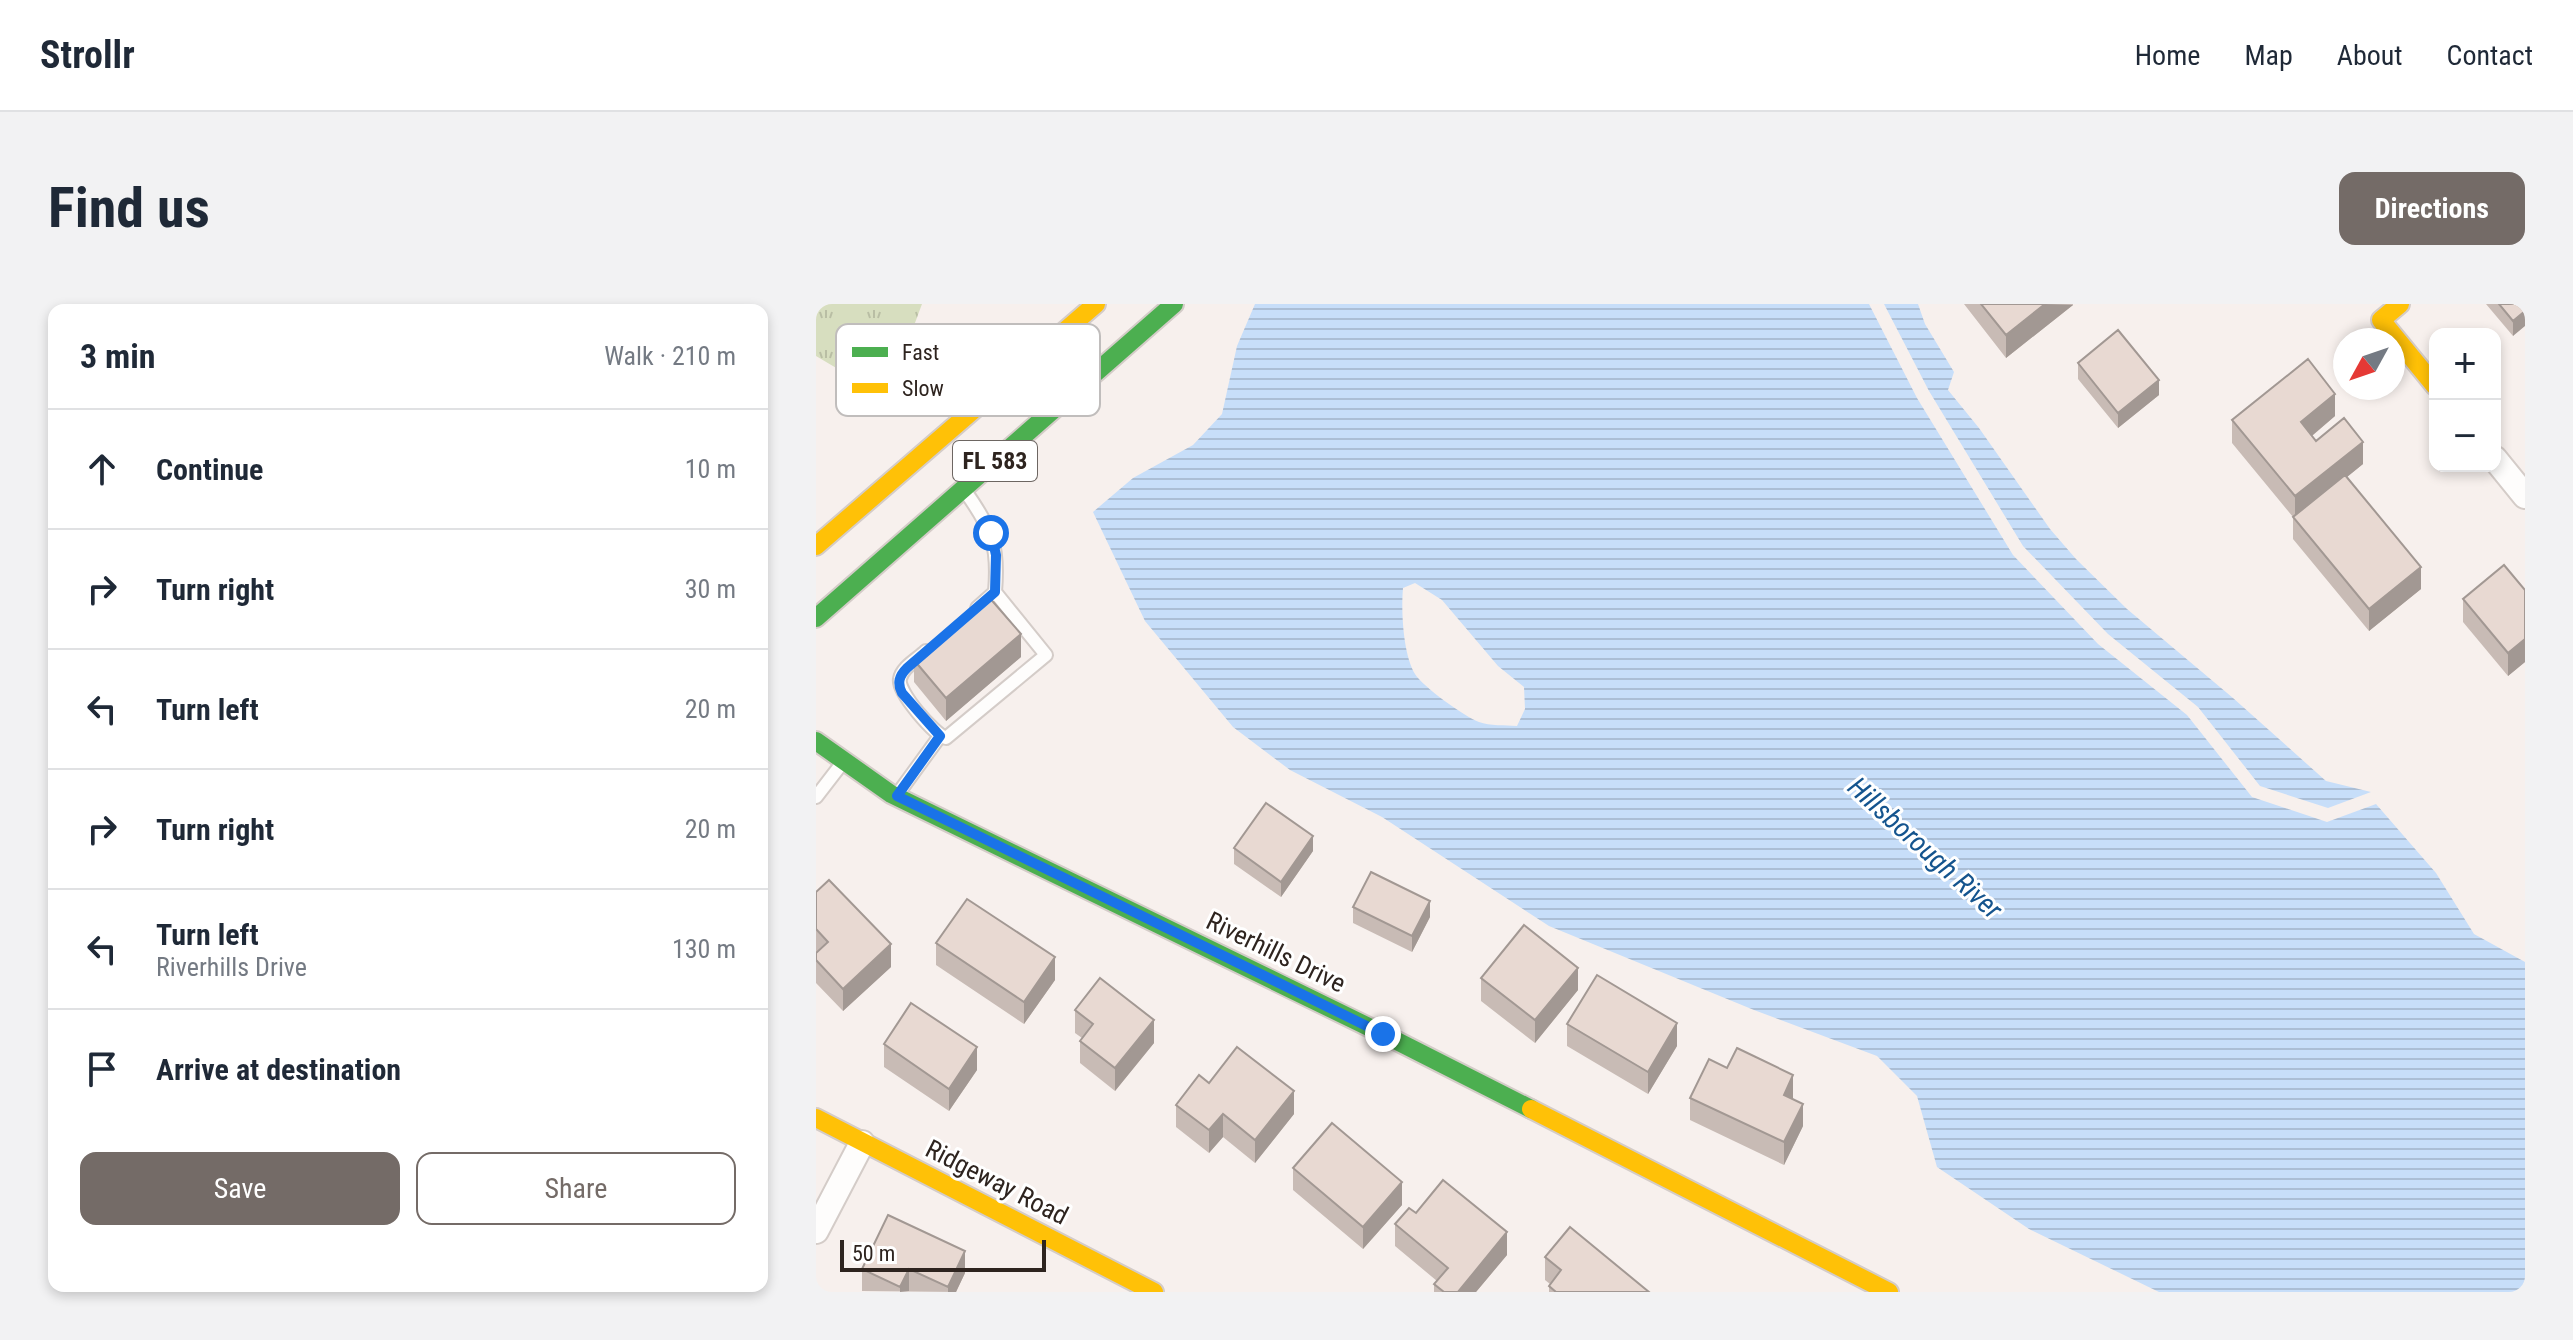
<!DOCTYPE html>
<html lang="en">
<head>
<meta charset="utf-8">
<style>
	body { margin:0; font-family:"Roboto Condensed",sans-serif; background:#f2f2f3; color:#1f2937 }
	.controls { position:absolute; right:24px; top:24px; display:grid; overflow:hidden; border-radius:16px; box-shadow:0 4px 12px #0003 }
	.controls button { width:72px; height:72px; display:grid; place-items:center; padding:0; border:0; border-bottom:2px solid #e0e1e3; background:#fff; color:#1f2937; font:40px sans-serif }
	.compass { position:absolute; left:1517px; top:24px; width:72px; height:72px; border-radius:50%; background:#fff; box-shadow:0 4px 12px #0003; rotate:230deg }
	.scale { position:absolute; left:24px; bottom:20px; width:206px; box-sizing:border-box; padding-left:8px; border:4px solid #2e241f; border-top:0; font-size:22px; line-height:28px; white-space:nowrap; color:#2e241f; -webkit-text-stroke:6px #fff; paint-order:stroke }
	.stop { position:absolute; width:24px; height:24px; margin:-18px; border:6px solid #1a73e8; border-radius:50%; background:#fff }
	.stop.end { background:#1a73e8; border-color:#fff; box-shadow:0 2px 8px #0008 }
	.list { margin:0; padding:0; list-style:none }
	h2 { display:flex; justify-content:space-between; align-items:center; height:104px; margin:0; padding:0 32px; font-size:34px }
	h2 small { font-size:26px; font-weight:400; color:#747a83 }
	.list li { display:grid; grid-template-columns:52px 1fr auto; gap:24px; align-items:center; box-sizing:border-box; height:120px; padding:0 32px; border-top:2px solid #e0e1e3 }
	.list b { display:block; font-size:30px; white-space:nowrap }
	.list p { margin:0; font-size:26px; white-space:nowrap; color:#747a83 }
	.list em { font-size:26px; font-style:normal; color:#747a83 }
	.actions { display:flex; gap:16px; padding:24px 32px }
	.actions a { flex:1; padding:18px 0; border:2px solid #746b67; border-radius:16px; text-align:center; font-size:28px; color:#746b67 }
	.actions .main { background:#746b67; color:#fff }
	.icon { flex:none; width:44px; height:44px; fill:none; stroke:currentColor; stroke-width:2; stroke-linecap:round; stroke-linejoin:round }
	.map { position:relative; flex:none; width:1709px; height:988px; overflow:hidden; border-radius:16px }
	header { display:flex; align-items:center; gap:48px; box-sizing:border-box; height:112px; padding:0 40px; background:#fff; border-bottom:2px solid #e0e1e3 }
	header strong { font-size:38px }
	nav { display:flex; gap:44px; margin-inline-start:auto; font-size:28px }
	.intro { display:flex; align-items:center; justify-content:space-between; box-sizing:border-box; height:192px; padding:0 48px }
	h1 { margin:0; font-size:56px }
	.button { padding:20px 36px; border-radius:16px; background:#746b67; color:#fff; font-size:28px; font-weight:700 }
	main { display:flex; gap:48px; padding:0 48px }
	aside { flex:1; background:#fff; border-radius:16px; box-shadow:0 4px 12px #0003 }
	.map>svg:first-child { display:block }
	.park { fill:url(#park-tufts) }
	.water { fill:url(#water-rules); fill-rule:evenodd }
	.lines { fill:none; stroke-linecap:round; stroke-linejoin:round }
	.lane-casing { stroke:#d4ccc8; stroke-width:16 }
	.street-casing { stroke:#d4ccc8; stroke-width:28 }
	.fast-casing { stroke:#d4ccc8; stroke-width:22 }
	.slow-casing { stroke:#d4ccc8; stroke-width:22 }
	.lane { stroke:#fefdfc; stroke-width:12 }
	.street { stroke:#fefdfc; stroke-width:24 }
	.fast { stroke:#4caf50; stroke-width:18 }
	.slow { stroke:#ffc107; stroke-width:18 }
	.wall { fill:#c8bbb5 }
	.shaded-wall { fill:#a29893 }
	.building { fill:#e8d9d2; stroke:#a29893; stroke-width:2 }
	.route { stroke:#1a73e8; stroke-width:10 }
	.labels { text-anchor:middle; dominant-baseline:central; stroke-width:6; stroke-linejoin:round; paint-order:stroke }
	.shield { fill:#fff; stroke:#6d6662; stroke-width:2 }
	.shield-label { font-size:24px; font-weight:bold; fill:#2e241f }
	.street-label { font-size:26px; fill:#2e241f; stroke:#fff }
	.water-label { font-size:28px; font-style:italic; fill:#14548e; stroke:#fff }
	.key { fill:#fff; stroke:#c0bdbc; stroke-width:2 }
	.key-label { font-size:22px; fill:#2e241f }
</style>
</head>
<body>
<header>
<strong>Strollr</strong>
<nav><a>Home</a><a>Map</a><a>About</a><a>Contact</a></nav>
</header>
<div class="intro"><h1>Find us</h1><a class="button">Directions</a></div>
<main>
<aside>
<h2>3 min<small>Walk · 210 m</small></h2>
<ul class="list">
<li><svg class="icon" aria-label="ahead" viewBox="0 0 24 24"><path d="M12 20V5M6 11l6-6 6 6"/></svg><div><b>Continue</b></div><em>10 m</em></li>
<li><svg class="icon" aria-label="right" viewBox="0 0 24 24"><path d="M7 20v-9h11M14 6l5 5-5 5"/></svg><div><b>Turn right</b></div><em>30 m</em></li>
<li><svg class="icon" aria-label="left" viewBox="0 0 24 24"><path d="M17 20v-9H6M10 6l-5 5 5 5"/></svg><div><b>Turn left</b></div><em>20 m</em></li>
<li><svg class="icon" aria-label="right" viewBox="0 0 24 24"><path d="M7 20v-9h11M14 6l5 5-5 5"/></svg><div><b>Turn right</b></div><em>20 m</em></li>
<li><svg class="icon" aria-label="left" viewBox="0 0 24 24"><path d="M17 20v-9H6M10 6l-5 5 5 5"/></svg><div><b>Turn left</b><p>Riverhills Drive</p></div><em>130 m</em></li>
<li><svg class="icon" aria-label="arrive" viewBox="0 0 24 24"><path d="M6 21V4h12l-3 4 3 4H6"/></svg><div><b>Arrive at destination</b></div></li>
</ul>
<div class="actions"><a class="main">Save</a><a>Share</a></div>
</aside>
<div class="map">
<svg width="1709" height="988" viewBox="0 0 1709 988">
	<defs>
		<pattern id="park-tufts" width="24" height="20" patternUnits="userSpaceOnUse" patternTransform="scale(2)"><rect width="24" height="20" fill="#d7debf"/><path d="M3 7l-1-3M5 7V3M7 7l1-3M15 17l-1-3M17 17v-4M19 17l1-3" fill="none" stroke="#b9bea4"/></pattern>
		<pattern id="water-rules" width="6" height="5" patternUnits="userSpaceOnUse" patternTransform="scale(2)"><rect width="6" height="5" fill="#c7def9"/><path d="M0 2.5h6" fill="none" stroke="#abbed5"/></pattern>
	</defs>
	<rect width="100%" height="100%" fill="#f7f0ed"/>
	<!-- park -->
	<path class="park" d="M0 0H106L71 94 0 52Z"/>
	<!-- water -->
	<path class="water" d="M439 0H1053L1101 94 1197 251 1282 340 1371 411 1436 493 1511 518 1560 500 1620 569 1658 630 1709 658V988H1343L1213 925 1121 863 1101 792 1061 752 938 706 733 622 566 513 474 466 417 423 329 317 277 208 317 174 377 141 406 110 421 42ZM599 279 626 296 682 362 708 383 709 405 701 422C689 421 674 422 663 418 649 413 606 382 599 370 587 350 585 307 587 284Z
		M1068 0H1102L1109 20 1138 68 1132 86 1163 124 1234 225 1260 255 1311 305 1417 394 1510 477 1555 488 1512 504 1444 482 1382 403 1292 330 1207 242 1113 87Z"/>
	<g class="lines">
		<!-- lane casing -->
		<g class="lane-casing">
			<path id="lane" d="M149 187C176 225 183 241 179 288L161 304
				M110 347C102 355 86 363 84 375 81 388 118 430 130 434L230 351 179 288
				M81 491 124 432
				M0 493 27 458"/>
		</g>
		<!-- street casing -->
		<g class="street-casing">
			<path id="street" d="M1679 155 1709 192
				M0 927 46 839"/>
		</g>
		<!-- fast casing -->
		<g class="fast-casing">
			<path id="fast" d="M0 314 358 0
				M0 437 75 490 567 730 715 805"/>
		</g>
		<!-- slow casing -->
		<g class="slow-casing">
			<path id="slow" d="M1584 0 1565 16 1619 82
				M0 242 280 0
				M715 805 1073 988
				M0 814 338 988"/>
		</g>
		<!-- lane -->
		<use href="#lane" class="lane"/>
		<!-- street -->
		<use href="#street" class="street"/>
		<!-- fast -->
		<use href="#fast" class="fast"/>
		<!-- slow -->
		<use href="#slow" class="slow"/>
	</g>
	<!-- wall -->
	<path class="wall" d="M1148 0H1257V1L1190 54Z
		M1670 0H1709L1697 32Z
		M1262 59 1343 91 1302 124 1262 75Z
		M1519 112 1496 132 1500 137 1547 160 1531 173 1605 285 1553 327 1477 235V213L1416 139V116Z
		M1709 286V358L1692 372 1647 318V295Z
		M205 353 130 417 98 378V356Z
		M418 544 497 547 465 593 418 560Z
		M0 588 75 663 27 707 0 679Z
		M537 603 614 613 596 648 537 619Z
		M120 639 239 676 208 720 120 661Z
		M665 674 762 686 719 739 665 697Z
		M259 706 338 739 299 787 264 759V737L266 734 259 729Z
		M751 720 861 742 832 790 751 742Z
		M68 740 161 766 133 807 68 763Z
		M393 779 478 810 439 859 407 833 393 849 360 823V801Z
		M874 794H977L987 822 968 861 874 816Z
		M477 864 586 901 547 945 477 886Z
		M600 909 691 951 660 988H618V980L621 977 579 942V920Z
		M149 947V969L140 988 46 987V965Z
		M729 953 833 988H733V982L734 980 729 976Z"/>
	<!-- shaded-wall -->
	<path class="shaded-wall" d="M1229 0 1257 1 1190 54V31Z
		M1709 7V22L1697 32V17Z
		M1343 76V91L1302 124V109Z
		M1519 90V112L1485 141V118Z
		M1547 138V160L1479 215V192Z
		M1605 263V285L1553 327V305Z
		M205 330V353L130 417V394Z
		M1709 335V358L1692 372V349Z
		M497 532V547L465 593V578Z
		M614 597V613L596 648V632Z
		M75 640V663L27 707V685Z
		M239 653V676L208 720V698Z
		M762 664V686L719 739V716Z
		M338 716V739L299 787V764Z
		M861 719V742L832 790V768Z
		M161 743V766L133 807V785Z
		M977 771V794L968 813V791Z
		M478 787V810L439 859V836Z
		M987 800V822L968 861V838Z
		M407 810V833L393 849V826Z
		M586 878V901L547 945V923Z
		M691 928V951L660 988H642Z
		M149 947V969L140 988H132V983Z
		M93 965V987L84 988V983Z"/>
	<!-- building -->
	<path class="building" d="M1165 0H1229L1190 31Z
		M1683 0H1709V7L1697 17Z
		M1302 26 1343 76 1302 109 1262 59Z
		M1492 55 1519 90 1485 118 1500 137 1528 114 1547 138 1479 192 1416 116Z
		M1529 171 1605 263 1553 305 1477 213Z
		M1688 261 1709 286V335L1692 349 1647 295Z
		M172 292 205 330 130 394 98 356Z
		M450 499 497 532 465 578 418 544Z
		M555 568 614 597 596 632 537 603Z
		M13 576 75 640 27 685 0 656V649L12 638 0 625V588Z
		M151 595 239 653 208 698 120 639Z
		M708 621 762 664 719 716 665 674Z
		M781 671 861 719 832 768 751 720Z
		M284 674 338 716 299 764 264 737 277 720 259 706Z
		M95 699 161 743 133 785 68 740Z
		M421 743 478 787 439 836 407 810 393 826 360 801 383 771 393 779Z
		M921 744 977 771 968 791 987 800 968 838 874 794 893 755 911 764Z
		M516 819 586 878 547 923 477 864Z
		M627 876 691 928 642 988H628L618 980 632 964 579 920 593 904 600 909Z
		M72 911 149 947 132 983 93 965 84 983 46 965Z
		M754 923 833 988H740L733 982 745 966 729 953Z"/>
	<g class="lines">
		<!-- route -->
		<path class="route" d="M175 229 180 251 179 288 91 364C83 372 81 379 86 389L124 432 81 492 567 730"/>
	</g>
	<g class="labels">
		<!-- shield labels -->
		<rect class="shield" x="137" y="137" width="84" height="40" rx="6"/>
		<g class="shield-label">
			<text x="179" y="157">FL 583</text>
		</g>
		<!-- street labels -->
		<g class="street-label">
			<text transform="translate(460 648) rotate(26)">Riverhills Drive</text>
			<text transform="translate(181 878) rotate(27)">Ridgeway Road</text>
		</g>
		<!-- water labels -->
		<g class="water-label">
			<text transform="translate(1109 544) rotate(42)">Hillsborough River</text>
		</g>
	</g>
	<!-- legend -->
	<rect x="20" y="20" width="264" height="92" rx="12" class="key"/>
	<rect x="36" y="43" width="36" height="10" fill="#4caf50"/>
	<rect x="36" y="79" width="36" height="10" fill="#ffc107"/>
	<g class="key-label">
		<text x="86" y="56">Fast</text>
		<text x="86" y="92">Slow</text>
	</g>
</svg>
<div class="controls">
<button>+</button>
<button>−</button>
</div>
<svg class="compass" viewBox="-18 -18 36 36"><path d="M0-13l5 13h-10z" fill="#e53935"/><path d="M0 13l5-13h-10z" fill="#747a83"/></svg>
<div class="scale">50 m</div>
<div class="stop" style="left:175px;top:229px"></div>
<div class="stop end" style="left:567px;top:730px"></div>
</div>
</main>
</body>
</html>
